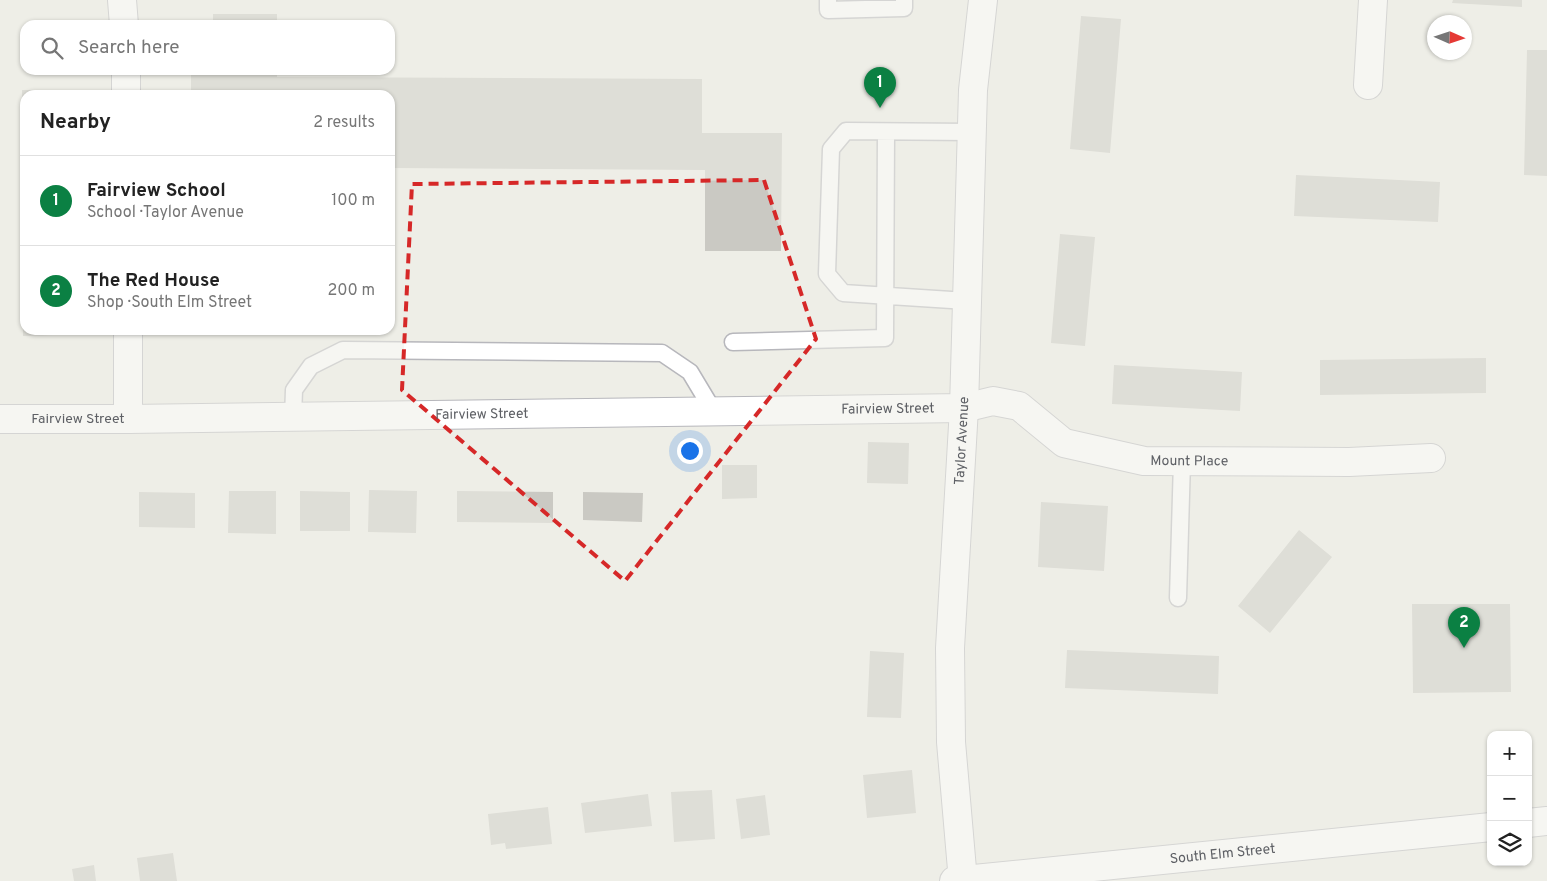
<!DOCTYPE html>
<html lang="en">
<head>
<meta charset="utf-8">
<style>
	body { margin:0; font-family:Overpass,sans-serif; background:#f2f2f2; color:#222 }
	.controls { position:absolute; right:15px; bottom:15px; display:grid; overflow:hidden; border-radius:10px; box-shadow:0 1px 4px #0004 }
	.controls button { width:45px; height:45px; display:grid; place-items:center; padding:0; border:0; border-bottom:1px solid #e0e0e0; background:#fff; color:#222; font:25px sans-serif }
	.compass { position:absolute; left:1427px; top:15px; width:45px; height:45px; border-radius:50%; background:#fff; box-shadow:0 1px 4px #0004; rotate:93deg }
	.you { position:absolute; left:689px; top:450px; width:18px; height:18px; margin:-12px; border:4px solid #fff; border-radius:50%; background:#1a73e8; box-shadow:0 0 0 8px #1a73e833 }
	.badge { display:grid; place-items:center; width:32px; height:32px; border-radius:50%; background:#0b8043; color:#fff; font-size:16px; font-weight:700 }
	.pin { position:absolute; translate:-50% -41px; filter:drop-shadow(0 1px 2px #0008) }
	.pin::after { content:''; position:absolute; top:26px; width:18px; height:15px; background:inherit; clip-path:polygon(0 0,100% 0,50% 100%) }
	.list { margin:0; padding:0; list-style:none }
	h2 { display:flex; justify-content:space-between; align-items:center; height:65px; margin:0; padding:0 20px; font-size:21px }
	h2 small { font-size:16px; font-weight:400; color:#767676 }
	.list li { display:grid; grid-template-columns:32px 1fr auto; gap:15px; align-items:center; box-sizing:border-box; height:90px; padding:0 20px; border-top:1px solid #e0e0e0 }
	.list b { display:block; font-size:19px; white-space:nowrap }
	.list p { margin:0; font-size:16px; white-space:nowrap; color:#767676 }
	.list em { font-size:16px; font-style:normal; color:#767676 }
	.icon { flex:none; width:28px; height:28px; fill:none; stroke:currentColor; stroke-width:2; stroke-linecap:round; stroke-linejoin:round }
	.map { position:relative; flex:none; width:1547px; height:881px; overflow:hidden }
	.search { position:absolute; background:#fff; box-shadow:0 1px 4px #0004; left:20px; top:20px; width:375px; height:55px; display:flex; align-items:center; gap:12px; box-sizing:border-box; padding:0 18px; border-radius:15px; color:#767676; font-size:19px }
	.panel { position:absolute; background:#fff; box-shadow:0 1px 4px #0004; left:20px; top:90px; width:375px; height:245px; border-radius:15px }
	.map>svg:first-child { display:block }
	.building { fill:#cac9c3 }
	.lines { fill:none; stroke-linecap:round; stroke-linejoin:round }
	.service-casing { stroke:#b7b7bc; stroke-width:19 }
	.minor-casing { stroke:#b7b7bc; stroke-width:30 }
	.tertiary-casing { stroke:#b7b7bc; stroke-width:30 }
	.service { stroke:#fff; stroke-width:16 }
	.minor { stroke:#fff; stroke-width:28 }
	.tertiary { stroke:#fff; stroke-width:28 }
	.marked { fill:none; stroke:#d62828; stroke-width:4; stroke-dasharray:10 6; stroke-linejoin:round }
	.labels { text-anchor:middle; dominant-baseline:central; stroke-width:4; stroke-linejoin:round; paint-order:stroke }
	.street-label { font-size:14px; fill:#5e6065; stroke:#fff }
</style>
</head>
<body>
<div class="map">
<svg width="1547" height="881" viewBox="0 0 1547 881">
	<rect width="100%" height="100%" fill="#eeeee7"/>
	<!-- building -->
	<path class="building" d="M1453 0H1522V7L1452 3Z
		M213 14H277V25H213Z
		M1081 16 1121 19 1110 153 1070 149Z
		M1527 50H1547V176L1524 175Z
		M191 70H277V77L702 79V133H782L781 251H705V170L390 168V95H191Z
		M22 90H52V95H25V185L23 186Z
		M1296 175 1440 182 1438 222 1294 216Z
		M1060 234 1095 237 1085 346 1051 343Z
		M22 239H25V330H53V335L23 336Z
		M1486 358V393L1320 395V360Z
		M1114 365 1242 372 1240 411 1112 404Z
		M868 442 909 443 908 484 867 483Z
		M722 465H757V498L722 499Z
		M369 490 417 491 416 533 368 532Z
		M229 491H276V534L228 533Z
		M300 491 350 492V531H300Z
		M457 491 553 492V523L457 522Z
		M139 492 195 493V528L139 527Z
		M583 492 643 493 642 522 583 520Z
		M1041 502 1108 506 1104 571 1038 567Z
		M1299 530 1332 557 1270 633 1238 606Z
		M1412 604H1510L1511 692 1413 693Z
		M1067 650 1219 656 1218 694 1065 688Z
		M870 651 904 653 901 718 867 717Z
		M912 770 916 813 867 818 863 775Z
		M712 790 715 839 674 842 671 792Z
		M648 794 652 826 585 833 581 803Z
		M765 795 770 835 741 839 736 799Z
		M548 807 552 844 506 849 505 843 491 845 488 814Z
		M173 853 177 881H140L137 858Z
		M94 865 96 881H74L72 869Z"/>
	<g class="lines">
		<!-- service casing -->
		<g class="service-casing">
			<path id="service" d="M828 0V10L904 8V0
				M967 301 843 293 827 274 831 149 846 131 972 132
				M733 342 885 338 886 132
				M293 417 294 390 311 366 343 350 662 353 690 372 714 412
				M1178 598 1182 461"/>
		</g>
		<!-- minor casing -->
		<g class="minor-casing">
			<g id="minor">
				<path d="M122 0 124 25"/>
				<path d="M126 70V95"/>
				<path d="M1368 85 1373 0"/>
				<path d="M128 330V419"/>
				<path id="s1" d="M0 419H128L964 408 993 401 1019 406 1064 443 1144 461 1349 462 1431 458"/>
			</g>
		</g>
		<!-- tertiary casing -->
		<g class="tertiary-casing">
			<g id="tertiary">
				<path d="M1528 823 1547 821"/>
				<path id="s2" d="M954 881 1491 827"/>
				<path id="s3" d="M963 881 951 742 950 648 964 408 973 90 983 0"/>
			</g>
		</g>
		<!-- service -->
		<use href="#service" class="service"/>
		<!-- minor -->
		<use href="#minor" class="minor"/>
		<!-- tertiary -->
		<use href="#tertiary" class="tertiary"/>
	</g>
	<!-- marked area -->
	<path d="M0 0H1547V881H0ZM764 180 816 339 625 581 402 390 412 184Z" fill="#eeeee7" fill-opacity=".55" fill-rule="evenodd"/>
	<path class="marked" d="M764 180 816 339 625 581 402 390 412 184Z"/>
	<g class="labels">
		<!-- street labels -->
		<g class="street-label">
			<text stroke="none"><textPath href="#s1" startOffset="888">Fairview Street</textPath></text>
			<text stroke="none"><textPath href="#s1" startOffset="482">Fairview Street</textPath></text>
			<text stroke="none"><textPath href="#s1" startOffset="78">Fairview Street</textPath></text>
			<text stroke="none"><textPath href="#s3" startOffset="441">Taylor Avenue</textPath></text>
			<text stroke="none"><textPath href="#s1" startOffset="1206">Mount Place</textPath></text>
			<text stroke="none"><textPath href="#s2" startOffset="270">South Elm Street</textPath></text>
		</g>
	</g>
</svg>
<div class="controls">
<button>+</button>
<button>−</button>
<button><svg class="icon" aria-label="layers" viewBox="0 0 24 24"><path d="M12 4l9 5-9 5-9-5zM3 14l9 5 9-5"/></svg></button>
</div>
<svg class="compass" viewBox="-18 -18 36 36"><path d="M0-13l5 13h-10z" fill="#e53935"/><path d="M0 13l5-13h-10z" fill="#767676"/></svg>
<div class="you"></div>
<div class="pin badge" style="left:880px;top:108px">1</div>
<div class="pin badge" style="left:1464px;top:648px">2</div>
<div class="search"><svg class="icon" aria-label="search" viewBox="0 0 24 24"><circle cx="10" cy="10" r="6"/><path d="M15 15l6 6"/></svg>Search here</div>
<section class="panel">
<h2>Nearby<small>2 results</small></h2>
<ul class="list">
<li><span class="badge">1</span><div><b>Fairview School</b><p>School · Taylor Avenue</p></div><em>100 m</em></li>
<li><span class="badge">2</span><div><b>The Red House</b><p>Shop · South Elm Street</p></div><em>200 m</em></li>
</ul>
</section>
</div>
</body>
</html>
